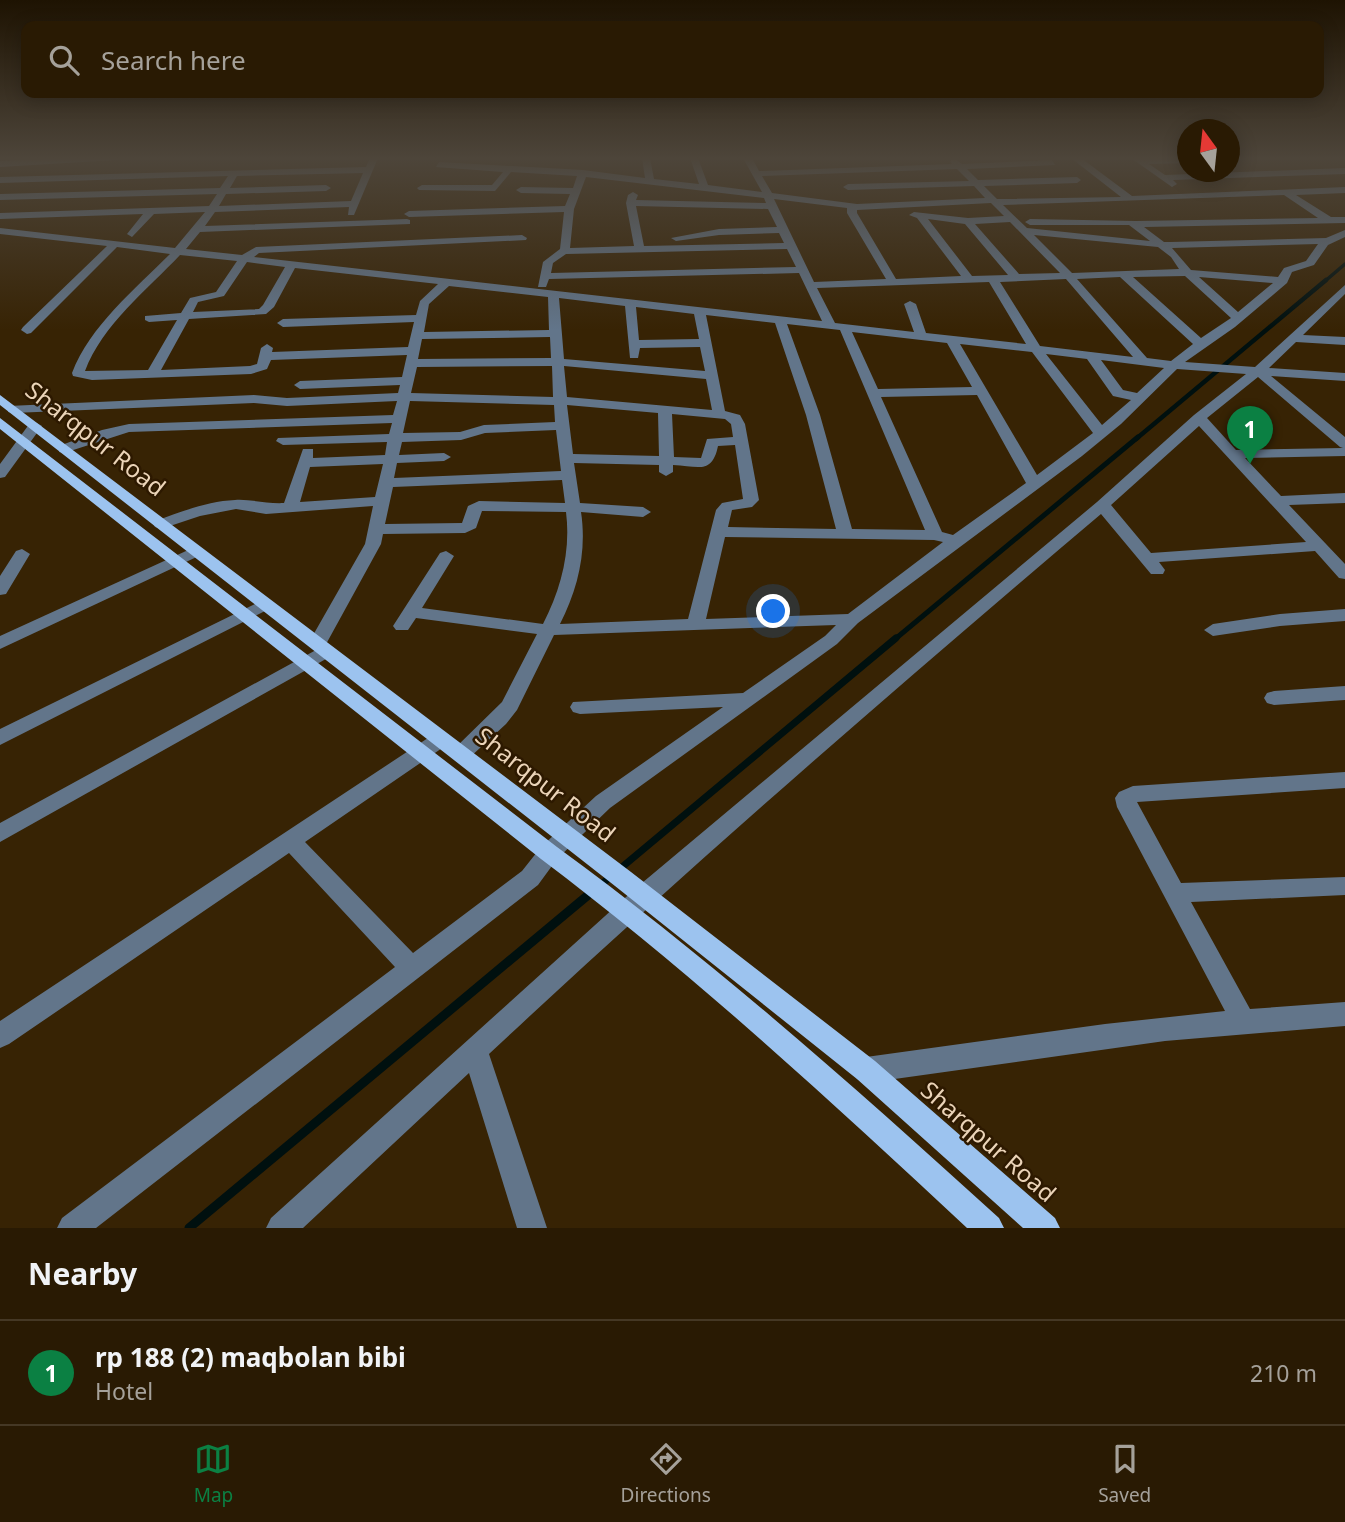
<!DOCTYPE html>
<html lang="en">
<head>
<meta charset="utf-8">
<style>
	body { margin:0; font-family:"Noto Sans",sans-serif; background:#31230d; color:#f1f3f6 }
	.compass { position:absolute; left:1177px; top:119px; width:63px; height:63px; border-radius:50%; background:#291a03; box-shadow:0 4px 18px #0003; rotate:345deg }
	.you { position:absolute; left:774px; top:612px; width:24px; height:24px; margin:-18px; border:5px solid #fff; border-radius:50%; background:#1a73e8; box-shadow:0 0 0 10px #1a73e833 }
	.badge { display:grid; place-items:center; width:46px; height:46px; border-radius:50%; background:#0b8043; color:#fff; font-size:23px; font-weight:700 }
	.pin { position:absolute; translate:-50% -58px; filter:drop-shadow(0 2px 4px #0008) }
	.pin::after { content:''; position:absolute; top:37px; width:24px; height:21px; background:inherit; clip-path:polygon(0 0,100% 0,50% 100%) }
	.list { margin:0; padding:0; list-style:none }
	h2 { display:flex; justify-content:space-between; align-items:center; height:91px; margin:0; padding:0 28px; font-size:30px }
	h2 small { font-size:23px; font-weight:400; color:#a5a19a }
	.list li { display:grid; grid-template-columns:46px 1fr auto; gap:21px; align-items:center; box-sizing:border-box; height:105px; padding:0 28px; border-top:2px solid #453825 }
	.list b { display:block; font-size:26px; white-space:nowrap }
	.list p { margin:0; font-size:23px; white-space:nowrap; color:#a5a19a }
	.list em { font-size:23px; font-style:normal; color:#a5a19a }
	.icon { flex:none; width:38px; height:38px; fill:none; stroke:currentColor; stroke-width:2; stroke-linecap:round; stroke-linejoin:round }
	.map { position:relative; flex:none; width:1345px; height:1228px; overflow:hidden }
	.search { position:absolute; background:#291a03; box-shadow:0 4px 18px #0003; left:21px; right:21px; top:21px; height:77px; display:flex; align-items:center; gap:18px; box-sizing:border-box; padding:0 24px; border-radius:14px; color:#a5a19a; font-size:26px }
	.sheet { height:196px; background:#291a03 }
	nav { display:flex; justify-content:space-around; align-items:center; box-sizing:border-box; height:98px; border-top:2px solid #453825; background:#291a03; font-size:19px; color:#a5a19a }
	nav a { display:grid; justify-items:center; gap:4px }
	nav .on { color:#0b8043 }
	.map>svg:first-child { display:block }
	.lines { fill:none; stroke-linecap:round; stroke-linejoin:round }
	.stream-far4 { stroke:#00100f; stroke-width:3.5 }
	.stream-far3 { stroke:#00100f; stroke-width:4.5 }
	.stream-far2 { stroke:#00100f; stroke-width:5 }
	.stream-far1 { stroke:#00100f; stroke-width:7 }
	.stream { stroke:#00100f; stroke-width:9 }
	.minor { fill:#62758a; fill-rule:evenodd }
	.major { fill:#9cc3ef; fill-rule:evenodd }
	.labels { text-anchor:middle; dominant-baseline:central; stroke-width:5; stroke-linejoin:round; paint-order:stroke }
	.near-street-label { font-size:24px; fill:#ebd4b8; stroke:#2d1900 }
</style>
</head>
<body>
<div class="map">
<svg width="1345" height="1228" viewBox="0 0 1345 1228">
	<rect width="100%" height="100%" fill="#372304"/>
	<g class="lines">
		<!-- stream-far4 -->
		<path class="stream-far4" d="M1324 282 1345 264"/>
		<!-- stream-far3 -->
		<path class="stream-far3" d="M1136 439 1326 280"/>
		<!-- stream-far2 -->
		<path class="stream-far2" d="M894 640 1138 437"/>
		<!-- stream-far1 -->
		<path class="stream-far1" d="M585 898 896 638"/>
		<!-- stream -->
		<path class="stream" d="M189 1228 587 896"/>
		<!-- minor -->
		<path class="minor" d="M73 158H149L0 167V161Z
			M370 158H378L354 215H348L349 207 215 212 205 226 407 219 410 220V224L200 232 186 249 242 255 256 247 522 235 527 238 526 240 259 253 254 257 822 321 799 273 549 279 546 287H538L543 262 560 249 564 212 409 217 404 214 409 211 565 206 570 194 521 193 516 190 521 187 573 188 577 176 511 172 495 191 419 190 417 188 422 185H492L503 172 436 167 439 162 583 170 645 178 642 158H650L654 179 699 184 690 158H698L708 185 762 192 743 158H752L759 171 952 164 950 161 954 158 962 164 1052 160 1055 165 967 169 978 180 1077 177 1081 180 1077 183 984 186 997 199 1121 197 1071 158H1081L1132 196 1345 187V193L1296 195 1331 217H1345V223L1144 227 1164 242H1170L1326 238 1345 230V237L1328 245 1314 265 1292 272 1287 283 1235 327 1185 362 1255 367 1345 285V294L1303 335 1345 337V345L1296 342 1269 368 1345 373V381L1271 376 1345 437V456L1245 458 1281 496 1345 493V503L1289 505 1345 564V579L1339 578 1315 551 1159 562 1165 570 1163 574H1151L1101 514C893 690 688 868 489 1054L547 1228H517L469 1073 303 1228H266L271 1218 636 888 1097 502 1194 415 1246 374 1177 369 1121 424 1082 456 858 623 837 644 610 808 557 859 538 885 96 1228H57L62 1218 395 967 289 853 9 1044 0 1048V1021L434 734H448L451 739 448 744 305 842 413 953 522 871 541 847 596 796 723 707 580 714 573 712 570 707 573 702 743 693 825 636 836 625 554 635 517 710 506 724 468 759 461 761 454 759 451 754 454 749 502 702 537 634 416 618 408 630H396L393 626 440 553 446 551 454 556 422 608 543 624C561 589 571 551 566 512L482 511 476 528 465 533 383 534 381 544 325 646 333 647 336 651 333 655 0 842V823L316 650 308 644 365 544 373 506 266 514 236 509 200 516 161 529 155 527 153 524 155 521C181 512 208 501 235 500 251 499 267 504 284 503L303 449H313V458L385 455 387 442 283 445 276 441 278 438 389 434 392 423 129 432 64 453 59 452V446L102 430 129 424 393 415 397 401 287 406 254 403 13 413 8 412V406L254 395 287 398 398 393 400 385 300 389 294 385 300 381 402 377 407 355 271 360 267 369 251 374 92 380 73 376 72 373C90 326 135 289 170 254L117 247 31 333 27 334 21 330 23 327 107 246 0 234V228L175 248 205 212 154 214 132 237 127 234 143 214 0 219V213L209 206 217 194 0 200V194L220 188 228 176 0 183V177L366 167ZM957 169 969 181 848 184 843 187 848 190 974 186 985 198 857 204 772 193 762 176ZM363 173 351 201 219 206 226 194 326 191 331 188 326 185 230 188 237 176ZM586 177 764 198 766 203 636 200 638 195 633 192 628 195 626 203 634 246 570 248 574 209ZM1284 195 1318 218 1136 221 1030 219 1025 222 1030 225H1129L1150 241 1027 228 1003 205ZM774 199 847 208V213L886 279 814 282ZM991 203 1004 216 968 218 914 212 909 215 917 218 961 276 896 279 857 213V210ZM636 206 768 209 777 227 719 229 671 238 676 241 719 235 779 233 784 243 644 246ZM928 219 965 224 1008 275 972 276ZM1010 222 1060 273 1019 274 975 224ZM1034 235 1158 247 1171 257 1179 269 1072 273ZM1318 244 1306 261 1284 268 1278 277 1191 270 1172 248ZM787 249 796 267 551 273 553 263 566 254ZM180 255 237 261 216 292 190 298 181 313 145 316V320L149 322 177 320 148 370 85 371C102 325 148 289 180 255ZM247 262 285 267 263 305 259 309 193 312 198 302 224 296ZM295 268 438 284 420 301 416 315 283 319 277 323 283 327 414 322 408 347 272 352 273 348 267 344 261 348 257 364 250 366 161 370 189 319 266 314 274 307ZM1185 276 1231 318 1201 338 1133 277ZM1120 277 1193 344 1171 361 1147 358 1077 279ZM1199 277 1273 283 1238 312ZM1066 279 1133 357 1040 346 1000 282ZM989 282 1026 344 926 333 916 304 910 301 904 304 914 332 835 323 817 288ZM449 286 548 297 549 330 424 332 429 304ZM559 298 625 306 630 358H638L640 348 700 347 705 371 564 359ZM636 307 694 314 699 339 639 340ZM706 315 775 323 806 415 836 529 728 527 732 510 752 507 759 500 745 424 740 415 725 411ZM787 324 840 330 925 530 852 529 820 415ZM852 332 947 343 972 387 878 389ZM550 337 551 358 418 359 422 339ZM960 344 1032 352 1093 433 1037 475ZM1046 354 1087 359 1113 396 1131 400 1102 425ZM1101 360 1164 368 1137 393 1123 390ZM552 366 553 397 411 393 417 367ZM564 366 706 379 712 410 567 397ZM1258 377 1340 447 1343 448 1236 450 1207 418ZM977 395 1026 483 953 535 942 532 881 397ZM410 401 554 405 555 422 484 425 460 432 403 433ZM567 405 658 413 659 456 573 454ZM672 414 725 419 731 424 733 437 707 439 701 458 674 457ZM1199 426 1306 542 1151 553 1111 505ZM556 430 561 471 394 478 397 463 444 461 451 457 444 453 399 455 402 442 461 440 485 433ZM735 445 743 499 722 503 716 510 688 619 560 624C578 589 587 551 581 512L643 517 651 512 643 507 580 503 574 463 659 465V472L666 476 673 472V465C698 466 712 475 718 446ZM383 464 375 497 300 502 310 467ZM562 480 565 503 479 501 468 506 462 523 385 524 393 487ZM725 537 934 540 943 542 848 614 706 619Z
			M1131 158H1188V163L1149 164 1165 175 1345 168V174L1173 180 1177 184 1172 187Z
			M35 422 42 426 5 477 0 478V464L30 423Z
			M197 546 205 551 203 554 0 649V636Z
			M22 549 30 554 6 594 0 595V576L16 551Z
			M265 599 274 604 271 608 0 745V729Z
			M1345 609V621L1280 626 1213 636 1204 630 1213 624 1280 614Z
			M1345 686V700L1274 705 1267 703 1264 698 1267 693 1274 691Z
			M1345 772V788L1137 802 1181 883 1345 877V895L1191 902 1250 1009 1345 1002V1026L1165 1041 866 1083 857 1079 853 1070 857 1061 866 1057 1105 1024 1225 1011 1117 807 1115 798 1119 792 1133 786Z"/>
		<!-- major -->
		<path class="major" d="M0 395 631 872 875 1061 1055 1218 1060 1228H1023L857 1079 615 886 0 405Z
			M0 418 557 847C712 960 857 1089 999 1218L1004 1228H967C830 1100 691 972 541 859L0 429Z"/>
	</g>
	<!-- sky -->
	<linearGradient id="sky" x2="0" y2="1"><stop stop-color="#1e1302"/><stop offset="0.48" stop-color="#4d453a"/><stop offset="1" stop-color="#4d453a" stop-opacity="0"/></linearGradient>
	<rect width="1345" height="330" fill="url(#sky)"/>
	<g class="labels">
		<!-- near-street labels -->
		<g class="near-street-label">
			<text transform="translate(96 438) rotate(38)">Sharqpur Road</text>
			<text transform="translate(546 784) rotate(38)">Sharqpur Road</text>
			<text transform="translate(989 1141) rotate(41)">Sharqpur Road</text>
		</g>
	</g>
</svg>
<svg class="compass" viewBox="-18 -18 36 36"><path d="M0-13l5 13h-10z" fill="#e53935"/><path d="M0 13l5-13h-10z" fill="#a5a19a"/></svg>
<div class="you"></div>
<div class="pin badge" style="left:1250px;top:464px">1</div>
<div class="search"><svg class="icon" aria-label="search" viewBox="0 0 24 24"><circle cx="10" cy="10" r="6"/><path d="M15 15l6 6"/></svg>Search here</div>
</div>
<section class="sheet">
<h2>Nearby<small></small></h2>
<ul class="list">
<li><span class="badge">1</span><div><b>rp 188 (2) maqbolan bibi</b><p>Hotel</p></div><em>210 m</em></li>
</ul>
</section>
<nav>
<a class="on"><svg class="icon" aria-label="map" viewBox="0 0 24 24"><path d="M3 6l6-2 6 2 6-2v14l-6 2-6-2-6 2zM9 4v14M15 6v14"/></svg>Map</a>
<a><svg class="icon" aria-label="directions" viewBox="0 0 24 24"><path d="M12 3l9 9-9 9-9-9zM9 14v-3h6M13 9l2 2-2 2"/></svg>Directions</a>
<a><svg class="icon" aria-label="saved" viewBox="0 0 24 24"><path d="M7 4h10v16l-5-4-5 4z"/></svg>Saved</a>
</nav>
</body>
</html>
